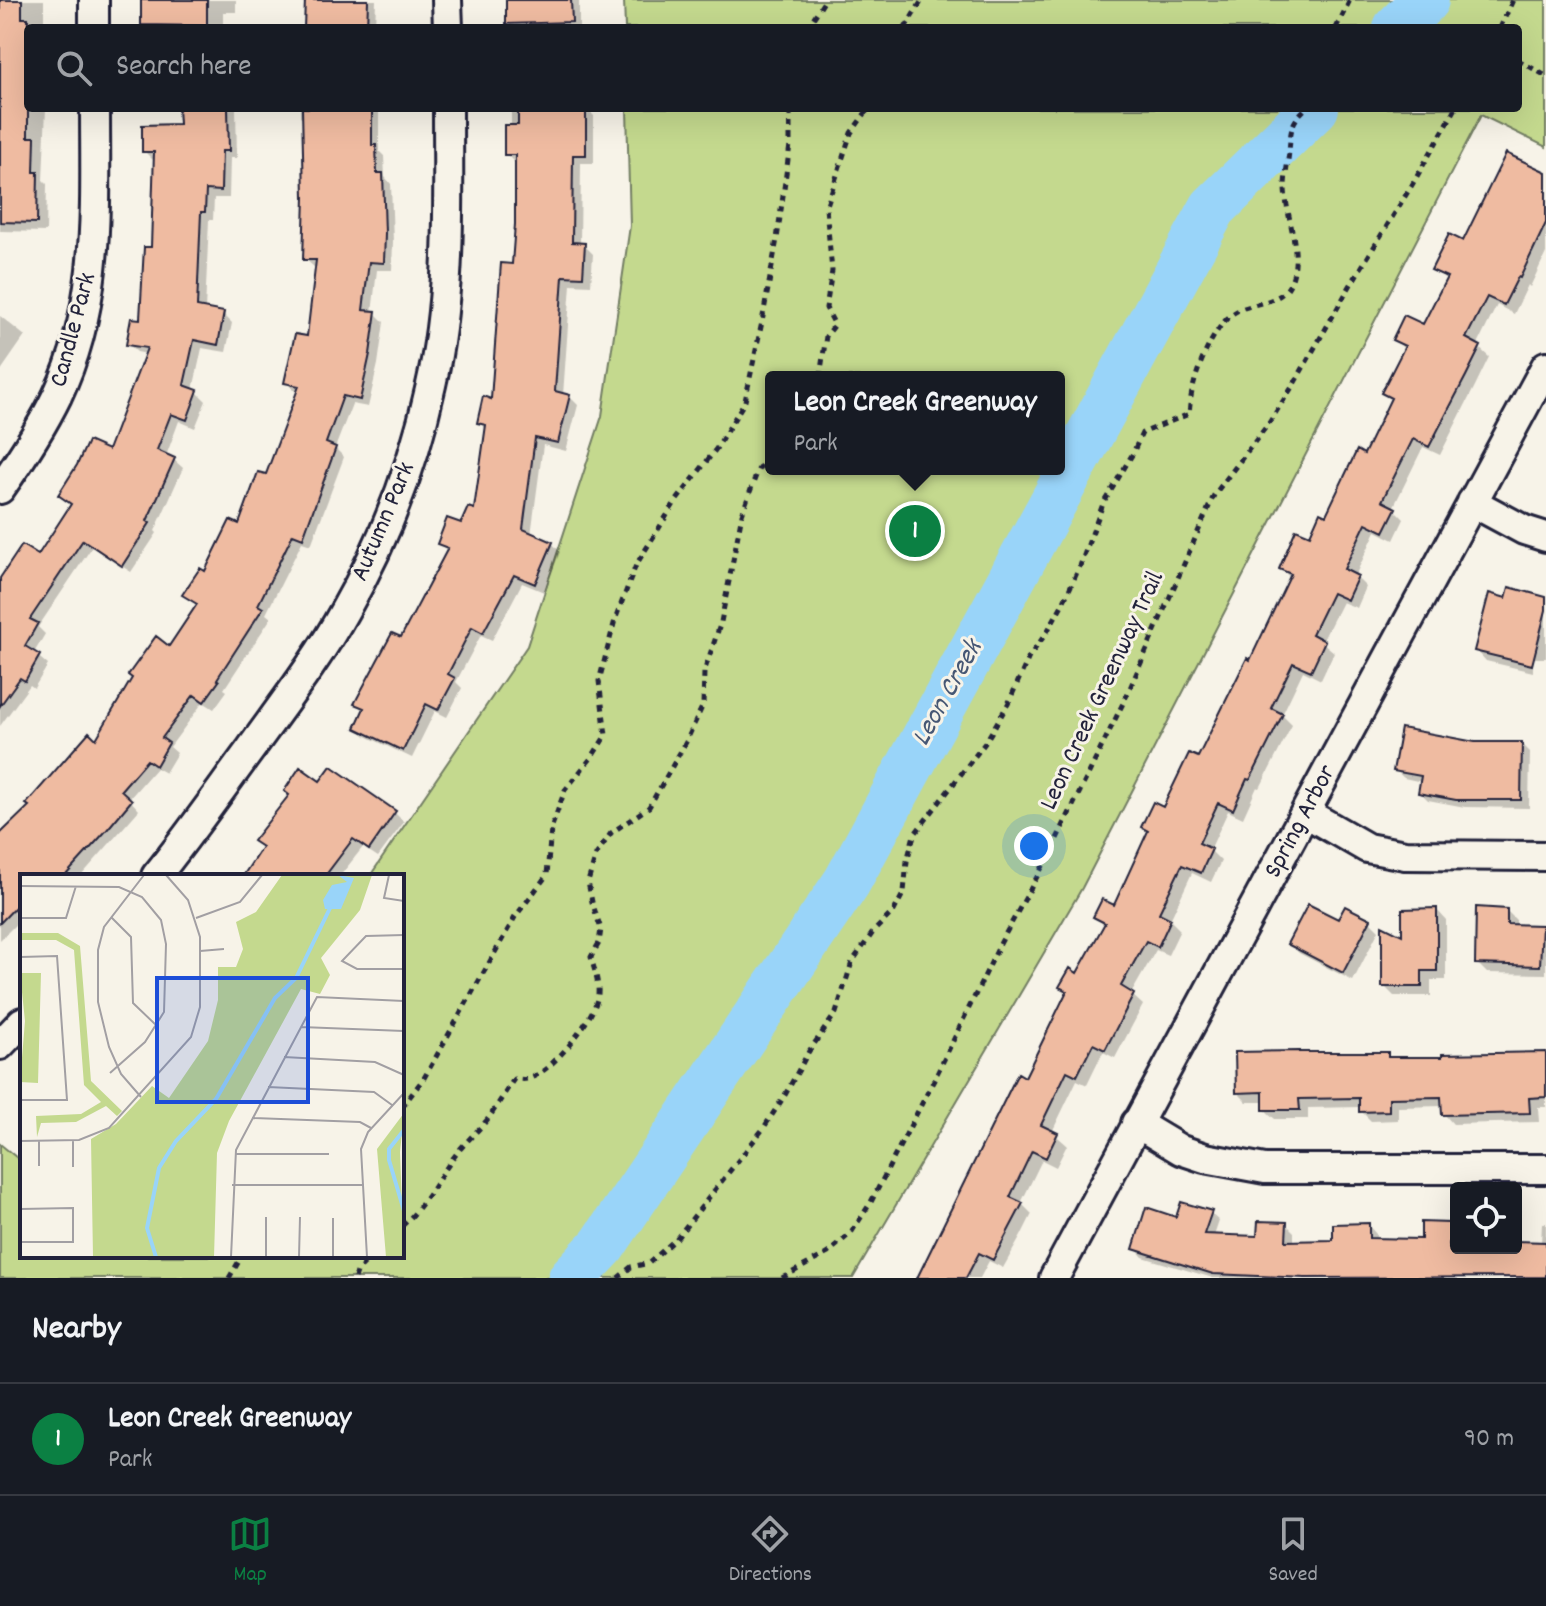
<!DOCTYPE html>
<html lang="en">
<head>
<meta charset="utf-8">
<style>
	body { margin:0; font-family:Dekko,sans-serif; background:#20242c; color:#f1f3f6 }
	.controls { position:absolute; right:24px; bottom:24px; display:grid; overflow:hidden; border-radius:8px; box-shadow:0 8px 32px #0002 }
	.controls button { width:72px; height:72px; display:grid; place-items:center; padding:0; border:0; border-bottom:2px solid #363941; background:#171b24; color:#f1f3f6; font:40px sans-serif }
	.you { position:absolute; left:1034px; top:846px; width:28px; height:28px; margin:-20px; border:6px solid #fff; border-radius:50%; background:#1a73e8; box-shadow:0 0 0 12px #1a73e833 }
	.badge { display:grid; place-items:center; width:52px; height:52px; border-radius:50%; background:#0b8043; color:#fff; font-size:26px; font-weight:700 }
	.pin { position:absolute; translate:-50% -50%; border:4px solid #fff; box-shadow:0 2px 8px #0006 }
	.popup { position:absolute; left:765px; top:371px; width:300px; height:104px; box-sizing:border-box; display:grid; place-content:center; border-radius:8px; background:#171b24; filter:drop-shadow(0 2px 6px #0005); font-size:26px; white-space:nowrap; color:#9ea1a6 }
	.popup b { font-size:30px; color:#f1f3f6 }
	.popup::after { content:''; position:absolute; left:50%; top:100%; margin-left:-16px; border:16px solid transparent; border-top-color:#171b24 }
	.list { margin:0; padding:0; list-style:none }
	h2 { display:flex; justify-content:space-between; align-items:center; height:104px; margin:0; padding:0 32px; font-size:34px }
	h2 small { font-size:26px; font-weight:400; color:#9ea1a6 }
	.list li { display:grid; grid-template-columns:52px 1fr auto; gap:24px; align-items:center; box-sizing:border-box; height:112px; padding:0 32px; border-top:2px solid #363941 }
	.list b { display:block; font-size:30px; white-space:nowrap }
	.list p { margin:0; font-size:26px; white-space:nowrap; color:#9ea1a6 }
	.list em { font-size:26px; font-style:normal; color:#9ea1a6 }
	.icon { flex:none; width:44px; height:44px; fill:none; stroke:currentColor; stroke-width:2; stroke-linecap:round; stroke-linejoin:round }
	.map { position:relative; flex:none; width:1546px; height:1278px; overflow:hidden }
	.search { position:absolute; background:#171b24; box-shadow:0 8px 32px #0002; left:24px; right:24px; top:24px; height:88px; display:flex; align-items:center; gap:20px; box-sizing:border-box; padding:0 28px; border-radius:8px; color:#9ea1a6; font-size:30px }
	.sheet { height:216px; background:#171b24 }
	nav { display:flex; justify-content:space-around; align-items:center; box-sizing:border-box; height:112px; border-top:2px solid #363941; background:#171b24; font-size:22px; color:#9ea1a6 }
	nav a { display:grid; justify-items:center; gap:4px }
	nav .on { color:#0b8043 }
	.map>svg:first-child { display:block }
	.green { fill:#c4d98e; stroke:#737e64; stroke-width:2; fill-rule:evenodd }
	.shadow { fill:#0003 }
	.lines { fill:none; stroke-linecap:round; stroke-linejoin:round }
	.river { stroke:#99d4f9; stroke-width:48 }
	.building { fill:#efbba1; stroke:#22223b; stroke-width:2 }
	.street-casing { stroke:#22223b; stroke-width:34 }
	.path { stroke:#22223b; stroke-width:5; stroke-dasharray:6 6; stroke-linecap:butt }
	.street { stroke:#f7f3e8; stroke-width:28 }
	.labels { text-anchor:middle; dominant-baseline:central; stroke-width:6; stroke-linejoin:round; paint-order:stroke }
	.street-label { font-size:26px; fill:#22223b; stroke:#f7f3e8 }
	.water-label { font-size:28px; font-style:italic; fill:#465774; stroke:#f7f3e8 }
	.inset-river { fill:none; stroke:#99d4f9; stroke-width:4 }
	.inset-road { fill:none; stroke:#a29fa3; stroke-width:2 }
	.view { fill:#1d4ed8; fill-opacity:0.15; stroke:#1d4ed8; stroke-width:4 }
	.inset-edge { fill:none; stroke:#22223b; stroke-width:4 }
</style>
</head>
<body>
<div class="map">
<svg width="1546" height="1278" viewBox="0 0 1546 1278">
	<rect width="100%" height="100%" fill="#f7f3e8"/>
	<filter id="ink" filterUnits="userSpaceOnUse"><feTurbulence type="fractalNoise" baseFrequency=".0125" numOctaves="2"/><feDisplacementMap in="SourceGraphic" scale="16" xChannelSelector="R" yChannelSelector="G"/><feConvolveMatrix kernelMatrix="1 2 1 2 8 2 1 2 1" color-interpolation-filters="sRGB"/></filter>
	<g filter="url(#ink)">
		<!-- green -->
		<path class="green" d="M624 0H1546V147L1481 115 1082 888 853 1278H0V1144L22 1162V1256H402V876H370L527 646 602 416 630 226 627 108H1518V28H625ZM1059 377V469H771V377Z"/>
		<!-- shadow -->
		<path class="shadow" d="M0 0H44V28H28V108H46L43 180 47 184 46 232 0 231Z
			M143 0H236V12H223V28H147L143 24Z
			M307 0H376L375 28H305Z
			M508 0H579V28H512L508 23Z
			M180 108H236L237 158H230L229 198H214L213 220H209L205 311 223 314 232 323 226 352 202 348 193 390 197 392 206 401 195 428 179 421 166 456 174 460 183 468 155 531 157 533 131 572 92 547 38 627 45 634 34 653 48 665 34 688 30 685 0 726V581L38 558 73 506 60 495 109 453 147 354 137 352 128 344 142 322 153 249 155 160H153L144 151 181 126Z
			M300 108H375L379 112V151L384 156 385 177 391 184 393 242 392 270H377L372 313H375L384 322 378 364 368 407 352 404 335 448 344 457 311 545 302 542 266 614 271 618 224 689 227 691 214 709 203 702 170 747 177 753 165 773 156 768 129 799 139 810 81 876H22V918L0 940V836L97 742 170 648 198 606 185 594 206 574 241 527 267 477 299 392 295 391 286 382 309 339 317 268 314 267 305 259 307 198 305 121 300 117Z
			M511 108H590V112L594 116V163H581L580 245H584L593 254 591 285 571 284 563 395 569 396 578 405 566 451 543 445 531 535 552 543 560 552 544 592 522 583 492 640 481 635 456 682 462 688 447 717 435 711 412 758 366 736 357 727 365 712 357 704 402 640 448 552 439 543 463 526 476 512 487 430 479 422 493 401 514 266 517 163H515L506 154 511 127Z
			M1546 174V253L1530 287 1528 285 1514 314 1497 305 1477 346 1489 357 1475 386 1440 455 1423 447 1392 510H1395L1404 519 1394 540 1376 531 1355 576 1366 587 1357 608 1342 602 1322 642 1334 652 1321 680 1303 671 1282 715 1292 725 1260 788 1257 787 1243 818 1228 811 1210 850 1221 861 1211 882 1192 873 1170 920 1180 930 1168 955 1156 950 1131 994 1143 1005 1115 1058 1103 1052 1087 1085 1077 1080 1052 1132 1067 1145 1056 1167 1042 1160 1021 1203 1032 1214 1021 1236 1003 1268 989 1261 980 1278H919L1026 1080 1068 993 1062 986 1078 975 1105 926 1095 917 1115 907 1149 833 1143 827 1164 810 1199 760 1251 662 1291 579 1281 568 1311 538 1327 517 1365 457 1392 401 1384 393 1405 350 1395 339 1424 327 1448 281 1434 269Z
			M0 316 25 336 0 372Z
			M1546 599V658H1533V672L1486 661 1477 651 1508 600Z
			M1474 744H1522L1530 752 1529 808 1465 807 1428 800 1420 792 1422 782 1404 778 1395 770Z
			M331 768 395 813 404 822 378 857 363 847 340 876H246Z
			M1437 910 1446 920V980H1431V996H1394L1384 986 1404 938Z
			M1506 910 1516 920V926L1546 927V974L1487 973 1477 963Z
			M1370 921 1379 930 1353 981 1299 953 1289 943 1339 922Z
			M1387 1054 1392 1059 1546 1054V1107H1538L1539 1122 1453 1124 1444 1114V1106L1398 1107V1120L1371 1121 1361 1111V1107L1308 1108V1119H1275L1265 1110V1102H1247L1237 1092Z
			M1210 1213 1219 1221 1214 1236 1259 1238 1286 1224 1294 1232V1242H1335L1368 1225 1376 1234V1240L1423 1241V1224L1456 1225V1248H1516V1243L1541 1244 1542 1223H1546V1278H1213L1143 1257 1135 1248 1178 1219Z"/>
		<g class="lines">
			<!-- river -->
			<path class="river" d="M1397 28 1425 0
				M572 1278 602 1246 847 882 1213 208 1315 108"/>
		</g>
		<!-- building -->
		<path class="building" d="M0 0H22V18H28V137H35L34 172H38L37 223 0 222Z
			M141 0H207V26L141 25Z
			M305 0H368L367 28H304Z
			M506 0H571L572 22 506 24Z
			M178 108H228L229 151H222L221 191 206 190 205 212H201L197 307 224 312 218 345 194 340 184 385 198 390 187 420 171 414 157 450 175 458 147 521 150 523 122 566 83 540 30 619 38 623 25 646 40 655 25 681 20 678 0 706V578L22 545 38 555 71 504 58 495 77 465 88 441 108 450 147 348 126 345 131 318 140 319 144 247H151L154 152H142V125L179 124Z
			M302 108H372V145H376L377 173H383L385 233 384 263 369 262 363 310 376 311 370 354 360 400 343 396 326 443 336 447 303 538 293 534 258 605 263 608 217 679 219 681 204 702 194 695 162 738 169 743 156 766 147 760 121 790 132 800 106 831 65 876H22V900L0 923V834L29 806 26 804 89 732 96 739 132 678 128 675 156 636 169 646 197 604 182 595 200 568 205 571 230 520 239 524 258 472 266 474 299 386 284 383 295 334 307 336 316 260H303L305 197H304Z
			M518 108H586V155H573L572 242 585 243 583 277 563 276 555 391 570 395 558 443 535 438 523 529 553 542 535 584 514 575 483 633 472 627 448 674 455 678 438 710 426 704 403 751 355 728 364 708 354 704 392 633 401 637 448 548 437 544 447 518 461 523 468 507 474 509 486 425 477 423 483 396 491 399 501 263 512 264 515 224V155H504V125H518Z
			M1506 153 1546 172V223L1520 278 1518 277 1504 305 1487 297 1466 338 1481 346 1466 376 1429 447 1413 439 1382 501 1396 508 1384 532 1366 523 1344 569 1358 576 1347 600 1332 593 1312 634 1325 641 1311 671 1293 663 1271 708 1283 714 1250 780 1247 779 1233 810 1218 803 1199 843 1212 849 1201 873 1182 865 1159 913 1171 919 1158 947 1146 941 1121 986 1134 994 1105 1050 1093 1044 1077 1076 1067 1071 1041 1125 1058 1133 1046 1158 1032 1151 1010 1197 1023 1203 993 1260 979 1253 966 1278H917L1018 1073 1025 1077 1067 991 1059 987 1070 968 1077 973 1105 923 1093 917 1102 899 1114 905 1148 831 1141 827 1153 802 1163 807 1189 753 1198 757 1247 658 1250 660 1291 574 1279 569 1296 529 1310 535 1320 512 1326 515 1357 450 1364 454 1391 398 1381 393 1405 346 1392 340 1404 315 1423 324 1447 277 1431 270 1449 234 1463 241Z
			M1509 587 1546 597V610L1532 665 1474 651 1489 593 1506 598Z
			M1401 728 1475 742H1522L1521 800H1456L1418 793 1421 776 1393 771Z
			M331 766 396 811 369 850 353 839 325 876H243L262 847 253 841 289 795 284 791 300 767 320 781Z
			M1308 904 1338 919 1345 906 1371 919 1343 973 1287 944Z
			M1476 907 1507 909V924L1542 925 1540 966 1475 964Z
			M1437 908V971H1422V987H1382V925L1402 935V909Z
			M1299 1051V1052H1388V1057H1442V1054L1546 1052V1097L1529 1098 1530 1113 1442 1115 1441 1097 1389 1098V1111L1359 1112V1098L1299 1099 1300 1110H1263V1092L1236 1093 1235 1052Z
			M1181 1202 1212 1211 1204 1234 1257 1236 1258 1221 1287 1222 1286 1241 1333 1240V1224L1369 1223V1238L1421 1239V1222L1450 1223 1449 1248H1516V1241L1546 1242V1277L1305 1278 1213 1274 1133 1249 1146 1207 1176 1217Z"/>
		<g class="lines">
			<!-- street casing -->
			<g class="street-casing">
				<path id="street" d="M94 0V28
					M447 0 448 28
					M0 489C21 459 41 429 57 396 101 304 95 206 95 108
					M1472 502 1524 530 1546 537
					M1306 813 1367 848 1405 855 1546 856
					M156 876C189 835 219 792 250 750 283 704 318 659 345 610 385 540 414 464 431 385 452 294 448 200 448 108
					M0 1045 22 1022
					M1136 1123 1181 1150 1205 1158 1265 1169H1546
					M1054 1278 1546 366"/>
			</g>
			<!-- path -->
			<path class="path" d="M807 28 825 0
				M905 28 921 2 924 0
				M1336 28 1350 0
				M1500 28 1513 0
				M1518 60 1546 76
				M820 377 826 336 835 325 826 308 832 271 826 208 851 133 869 108
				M402 1107 424 1078 515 917 547 875 551 829 565 790 592 757 606 735 599 681 615 620 636 565 674 504 716 449 745 401 762 322 777 239 790 145V108
				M402 1226C424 1206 437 1180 454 1157 464 1143 476 1133 487 1120 497 1107 505 1092 514 1079 519 1079 523 1080 527 1079 550 1075 597 1016 598 994 599 982 594 969 591 957L599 943 601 929 592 902 588 882 596 855 611 833 649 807 686 742 703 705 704 672 721 622 742 514 758 470 771 451
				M229 1278 242 1256
				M355 1278 357 1272 372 1256
				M618 1278 631 1267 649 1263 676 1239 763 1129 785 1095 809 1051 836 1013 852 962 874 931 894 911 904 892 907 861 914 835 985 743 1008 704 1029 657 1047 632 1063 603 1080 566 1103 504 1132 455 1142 433 1189 414C1190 404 1191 393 1194 384 1199 363 1217 321 1237 311 1257 301 1284 304 1292 279 1302 249 1286 218 1285 188 1285 176 1288 163 1289 151 1291 131 1290 123 1306 108
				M782 1278 828 1253 851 1233 871 1202 934 1080 1001 942 1049 855 1127 695 1214 495 1269 423 1294 384 1350 286 1412 185 1456 108"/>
			<!-- street -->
			<use href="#street" class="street"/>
		</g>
	</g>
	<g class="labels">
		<!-- street labels -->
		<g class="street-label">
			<text transform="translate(74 330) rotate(-75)">Candle Park</text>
			<text transform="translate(384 522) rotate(-67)">Autumn Park</text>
			<text transform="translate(1103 691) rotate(-65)">Leon Creek Greenway Trail</text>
			<text transform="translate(1301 822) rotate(-62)">Spring Arbor</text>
		</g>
		<!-- water labels -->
		<g class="water-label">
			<text transform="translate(949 694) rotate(-61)">Leon Creek</text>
		</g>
	</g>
	<!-- overview -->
	<g transform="translate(20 874)">
		<rect width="384" height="384" fill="#f7f3e8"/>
		<path d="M262 1H352L340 36 301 84 310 101 300 120 281 115 209 247 197 279 194 383H73L71 265 96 250 132 212 149 224 188 167 198 126V93H216L223 75 216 48 236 38ZM0 59H38L60 72 71 207 102 237 97 242 86 232 56 248 21 249 17 263 16 242 61 240 81 228 64 211 54 76 36 66H0ZM0 99H21L18 209 0 208 5 147ZM384 239 380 278 384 383H366L357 275Z" fill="#c4d98e"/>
		<path d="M318 1 334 4 321 35H305L303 26 312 11 327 8Z" fill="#99d4f9"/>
		<path class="inset-river" d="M384 256 369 275V286L384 337M136 383 127 354 139 294 156 267 196 225 255 124 276 104 312 30"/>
		<path class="inset-road" d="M369 1 364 24 384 27M0 12 99 13 122 23 141 46 146 70 144 138 125 168 90 199M91 43 111 63 113 129 137 152M0 44H46L56 12M176 44 220 28 242 1M384 61 346 62 322 87 337 95H384M180 77 204 75M0 83 37 82 47 226H0M281 153 384 157M264 183 355 188 384 201M248 213 354 218 372 231M121 223 101 200 89 173 78 128V76L84 53 124 1M232 244 340 248 351 254M53 266V293M0 267 59 266 89 254 171 163 180 133V63L168 26 146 1M19 267V292M215 280H309M212 311H344M0 335 53 334V368H0M211 383 216 276 297 123 384 127M246 383V343M279 383 280 343M313 383V344M347 383 341 275 348 258 384 219"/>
		<path class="view" d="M137 104H288V228H137Z"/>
		<rect width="384" height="384" class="inset-edge"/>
	</g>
</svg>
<div class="controls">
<button><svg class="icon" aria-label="locate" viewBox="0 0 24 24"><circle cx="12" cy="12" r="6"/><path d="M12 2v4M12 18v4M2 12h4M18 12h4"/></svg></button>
</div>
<div class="you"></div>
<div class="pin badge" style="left:915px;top:531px">1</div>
<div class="popup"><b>Leon Creek Greenway</b>Park</div>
<div class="search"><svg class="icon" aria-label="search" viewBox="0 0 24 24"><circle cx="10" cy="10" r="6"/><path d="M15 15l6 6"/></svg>Search here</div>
</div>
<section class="sheet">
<h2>Nearby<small></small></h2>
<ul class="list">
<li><span class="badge">1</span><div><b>Leon Creek Greenway</b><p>Park</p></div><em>90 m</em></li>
</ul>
</section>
<nav>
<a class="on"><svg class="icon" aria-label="map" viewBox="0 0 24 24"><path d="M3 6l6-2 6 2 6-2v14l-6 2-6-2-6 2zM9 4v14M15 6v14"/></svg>Map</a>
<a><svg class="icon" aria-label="directions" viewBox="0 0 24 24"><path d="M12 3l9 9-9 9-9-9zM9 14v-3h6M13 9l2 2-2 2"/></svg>Directions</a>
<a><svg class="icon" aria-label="saved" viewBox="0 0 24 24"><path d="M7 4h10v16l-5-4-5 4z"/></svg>Saved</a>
</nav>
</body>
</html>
